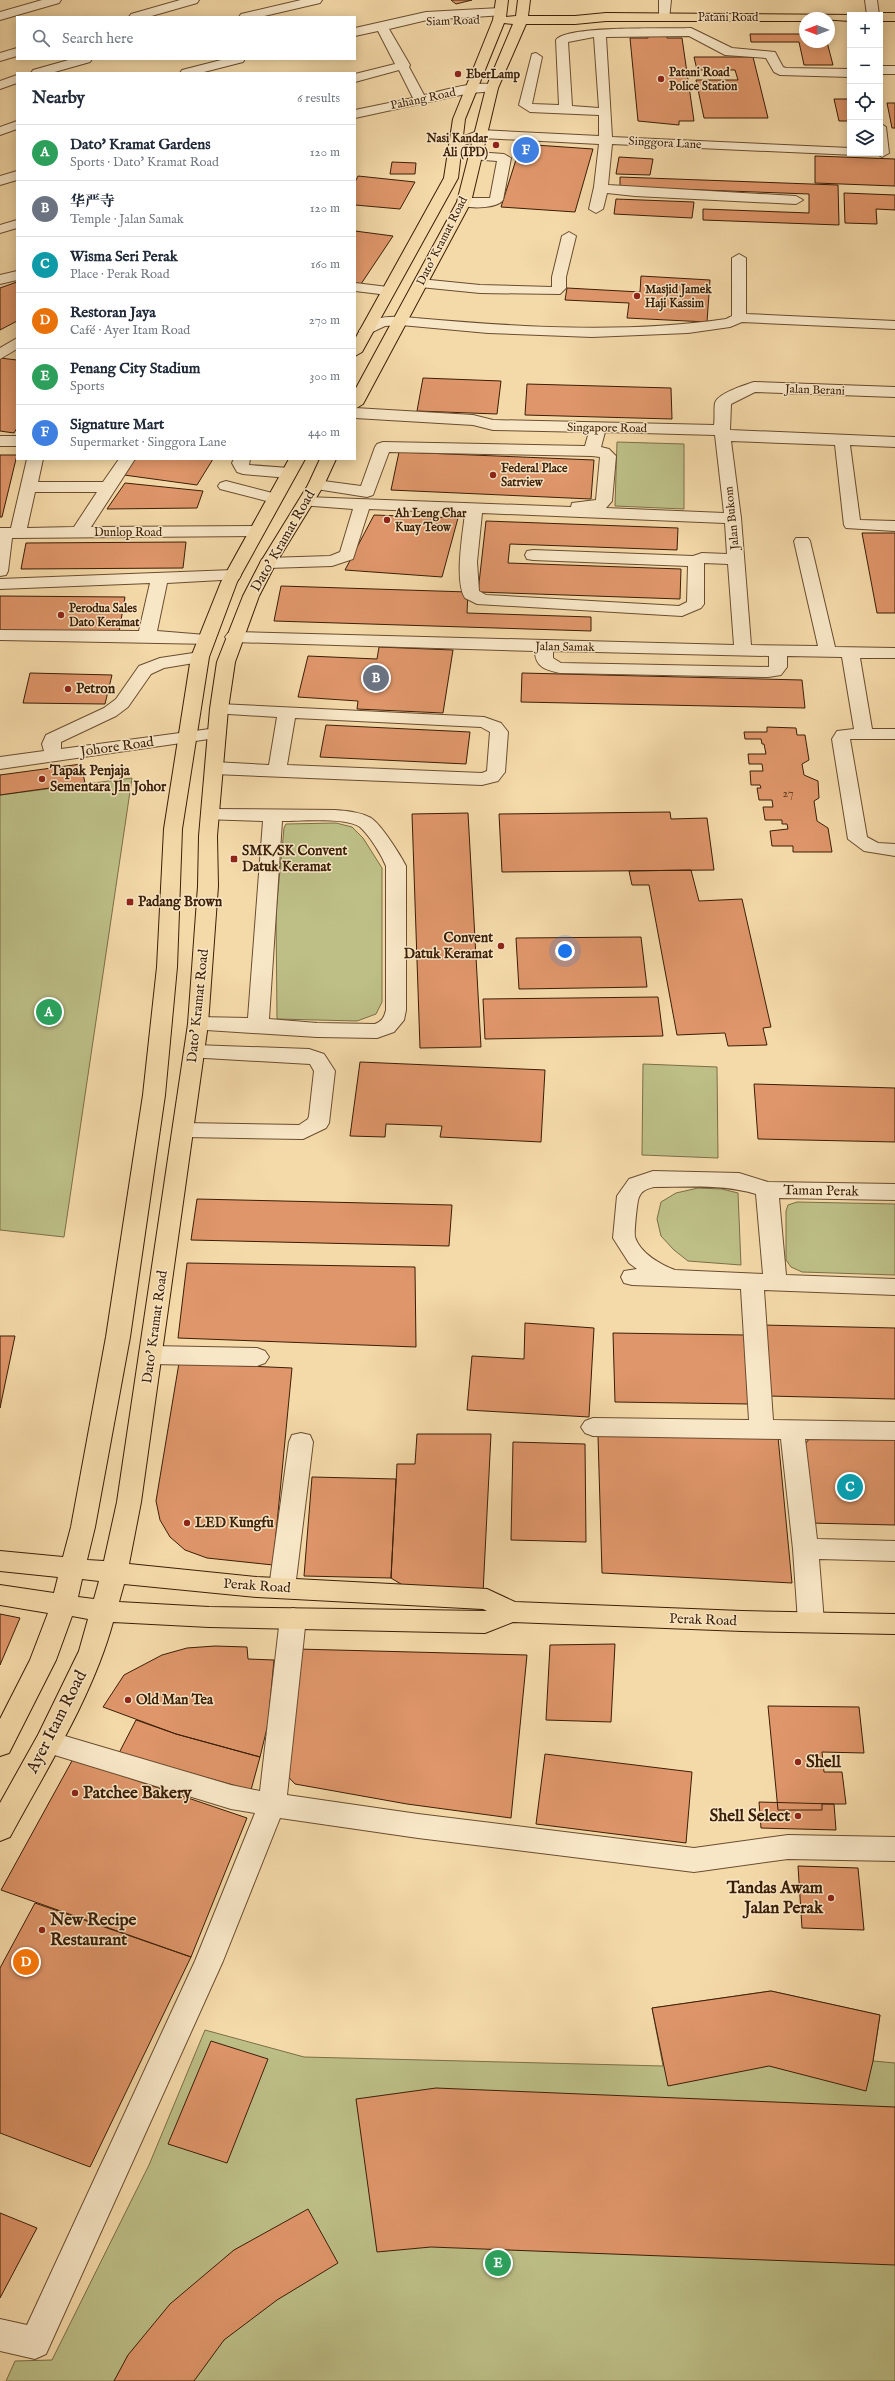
<!DOCTYPE html>
<html lang="en">
<head>
<meta charset="utf-8">
<style>
	body { margin:0; font-family:"IM FELL English","Noto Serif SC",serif; background:#f6f6f7; color:#1f2937 }
	.controls { position:absolute; right:12px; top:12px; display:grid; overflow:hidden; border-radius:0px; box-shadow:0 2px 10px #0003 }
	.controls button { width:36px; height:36px; display:grid; place-items:center; padding:0; border:0; border-bottom:1px solid #e0e1e3; background:#fff; color:#1f2937; font:20px sans-serif }
	.compass { position:absolute; left:799px; top:12px; width:36px; height:36px; border-radius:50%; background:#fff; box-shadow:0 2px 10px #0003; rotate:270deg }
	.you { position:absolute; left:565px; top:951px; width:14px; height:14px; margin:-10px; border:3px solid #fff; border-radius:50%; background:#1a73e8; box-shadow:0 0 0 6px #1a73e833 }
	.badge { display:grid; place-items:center; width:26px; height:26px; border-radius:50%; background:#ea580c; color:#fff; font-size:13px; font-weight:700 }
	.pin { position:absolute; translate:-50% -50%; border:2px solid #fff; box-shadow:0 1px 4px #0006 }
	.list { margin:0; padding:0; list-style:none }
	h2 { display:flex; justify-content:space-between; align-items:center; height:52px; margin:0; padding:0 16px; font-size:17px }
	h2 small { font-size:13px; font-weight:400; color:#747a83 }
	.list li { display:grid; grid-template-columns:26px 1fr auto; gap:12px; align-items:center; box-sizing:border-box; height:56px; padding:0 16px; border-top:1px solid #e0e1e3 }
	.list b { display:block; font-size:15px; white-space:nowrap }
	.list p { margin:0; font-size:13px; white-space:nowrap; color:#747a83 }
	.list em { font-size:13px; font-style:normal; color:#747a83 }
	.icon { flex:none; width:22px; height:22px; fill:none; stroke:currentColor; stroke-width:2; stroke-linecap:round; stroke-linejoin:round }
	.map { position:relative; flex:none; width:895px; height:2381px; overflow:hidden }
	.search { position:absolute; background:#fff; box-shadow:0 2px 10px #0003; left:16px; top:16px; width:340px; height:44px; display:flex; align-items:center; gap:10px; box-sizing:border-box; padding:0 14px; border-radius:0px; color:#747a83; font-size:15px }
	.panel { position:absolute; background:#fff; box-shadow:0 2px 10px #0003; left:16px; top:72px; width:340px; height:388px; border-radius:0px }
	.map>svg:first-child { display:block }
	.green { fill:#bdbf87; stroke:#7c6e47 }
	.building { fill:#df966a; stroke:#3b1e07 }
	.lines { fill:none; stroke-linecap:round; stroke-linejoin:round }
	.minor-casing { stroke:#6a4d30; stroke-width:2 }
	.major-casing { stroke:#3b1e07; stroke-width:2 }
	.minor { fill:#f8e7c7; fill-rule:evenodd }
	.major { fill:#f5daa9; fill-rule:evenodd }
	.poi-dot { fill:#8f2418; stroke:#f8e7c7; stroke-width:1.5 }
	.labels { text-anchor:middle; dominant-baseline:central; stroke-width:3; stroke-linejoin:round; paint-order:stroke }
	.far-street-label { font-size:12px; fill:#3b1e07; stroke:#f8e7c7 }
	.far-poi-label { font-size:12px; font-weight:bold; fill:#3b1e07; stroke:#f8e7c7; text-anchor:start }
	.number-label { font-size:12px; fill:#643c20 }
	.street-label { font-size:14px; fill:#3b1e07; stroke:#f8e7c7 }
	.poi-label { font-size:14px; font-weight:bold; fill:#3b1e07; stroke:#f8e7c7; text-anchor:start }
	.near-street-label { font-size:17px; fill:#3b1e07; stroke:#f8e7c7 }
	.near-poi-label { font-size:17px; font-weight:bold; fill:#3b1e07; stroke:#f8e7c7; text-anchor:start }
</style>
</head>
<body>
<div class="map">
<svg width="895" height="2381" viewBox="0 0 895 2381">
	<rect width="100%" height="100%" fill="#f5daa9"/>
	<filter id="stains"><feTurbulence type="fractalNoise" baseFrequency=".005" numOctaves="4"/><feColorMatrix values="0 0 0 0 .2 0 0 0 0 .09 0 0 0 0 .02 0 0 0 .5 -.17"/></filter>
	<radialGradient id="worn" r=".72"><stop offset=".6" stop-color="#630" stop-opacity="0"/><stop offset="1" stop-color="#630" stop-opacity=".3"/></radialGradient>
	<!-- green -->
	<path class="green" d="M617 442 684 444V509L615 506Z
		M132 778 64 1237 0 1230V795Z
		M336 823 352 827 363 838 382 868V1002L376 1014 357 1021 277 1019 276 913 284 828 286 824Z
		M643 1064 717 1067 718 1158 642 1155Z
		M698 1188 722 1189 738 1193 741 1265 688 1261 674 1250 661 1236 657 1219 661 1202 676 1193Z
		M797 1202 895 1204V1275L802 1272 791 1267 786 1260V1211L788 1205Z
		M771 1991 880 2015 873 2061 895 2063V2381H6L15 2361 52 2360 149 2165 205 2030 304 2057 663 2066 652 2008Z"/>
	<!-- building -->
	<path class="building" d="M451 0H472L456 4Z
		M648 34H667V38H682L694 121H679V125L638 121 630 38H648Z
		M750 34H805V42H827L833 65H804L799 42H751Z
		M694 57H753L768 118H704L696 80H738L735 70H697Z
		M834 99H850V121H839Z
		M887 103H895V128H892Z
		M521 144 593 149 575 212 501 207Z
		M815 156 895 159V186L815 183Z
		M619 157 653 159 650 175 616 174Z
		M392 162 416 163 415 174H390Z
		M358 176 415 182 400 209 355 205V182Z
		M620 177 838 185 839 225 703 220V209L809 213V194L620 187Z
		M844 193 895 195V210L876 209 877 224 845 223Z
		M616 199 694 202 692 218 614 214Z
		M355 231 393 236 361 284 355 283Z
		M641 276 710 280 707 322 627 318 629 303 565 300 567 288 640 292Z
		M17 282V321L0 330V288Z
		M0 358 17 360V428L14 433 0 431Z
		M423 378 501 381 497 414 417 411Z
		M527 384 671 388 672 419 525 415Z
		M399 452 594 460 591 499 391 490Z
		M0 455H17L2 517H0Z
		M135 459H213L197 485 124 475Z
		M125 483 203 491 197 508 107 509Z
		M374 515 458 518 442 577 345 570Z
		M486 521 678 528 677 550 510 544 508 563 681 569 680 599 478 592Z
		M862 533H895V613H877Z
		M186 542 183 568 21 569 26 543Z
		M281 586 468 592 467 613 591 617V631L274 621Z
		M0 596 125 597 119 632H0Z
		M379 647 453 650 443 713 357 709 358 701 298 697 308 656 377 659Z
		M30 673 112 675 105 704 23 703Z
		M522 673 802 680 805 708 521 702Z
		M326 725 470 732 466 764 320 757Z
		M767 727 796 728 797 735H805L809 760 802 764 804 775 818 781 819 798 814 801 817 821 828 828 832 852H793V846H772L770 831 788 829 787 824H782V820H765L763 807H773L772 800H759L757 788H761L760 785H751L750 771H763L762 764H749L748 754H766L764 744H762L761 739H745L744 732H767Z
		M81 764 85 783 0 795V775Z
		M670 812 671 819 707 818 714 870 502 872 499 814Z
		M468 813 481 1047 420 1048 412 814Z
		M691 870 699 901 742 899 771 1027 763 1028 767 1045 728 1046 725 1033 677 1035 649 885H632L629 871Z
		M641 937 647 987 519 989 516 938Z
		M658 997 663 1036 485 1039 483 999Z
		M360 1062 545 1070 541 1142 440 1137 442 1126 386 1124 385 1137 350 1136Z
		M754 1084 895 1088V1142L758 1139Z
		M197 1199 452 1205 449 1246 191 1240Z
		M187 1263 415 1267 416 1347 178 1338Z
		M525 1323 594 1328 589 1417 467 1410 472 1356 524 1359Z
		M762 1325 895 1328V1399L768 1396Z
		M613 1333 744 1335 749 1404 615 1402Z
		M0 1336H15L0 1408Z
		M179 1363 292 1368 273 1565 207 1558 185 1550 170 1537 160 1520 156 1501Z
		M417 1434H491L483 1593 409 1589 391 1578 397 1464H415Z
		M598 1436 778 1437 792 1583 602 1573Z
		M809 1439 895 1440V1525L808 1523 801 1450Z
		M513 1442 585 1444 586 1542 511 1540Z
		M312 1477 396 1479 391 1578 304 1576Z
		M0 1614 20 1618 0 1665Z
		M615 1644 611 1722 546 1720 550 1645Z
		M215 1646 247 1647 248 1659 274 1660 268 1724 260 1757 176 1734 103 1707 124 1675 162 1655 187 1648Z
		M297 1649 527 1655 511 1818 407 1804 295 1784 281 1769Z
		M768 1706 859 1707 864 1753 822 1752 824 1772H842L846 1804H822V1810H778Z
		M136 1720 176 1734 260 1757 251 1790 119 1753Z
		M545 1754 692 1772 686 1843 536 1824Z
		M73 1759 247 1818 191 1957 1 1890Z
		M759 1802 834 1804 836 1830 761 1828Z
		M798 1866 858 1868 864 1930 802 1928Z
		M35 1903 191 1957 90 2167 0 2133V1968Z
		M771 1991 880 2015 873 2061 866 2091 769 2066 668 2086 652 2008Z
		M211 2041 268 2059 227 2163 168 2144Z
		M436 2088 895 2107V2265L431 2247 377 2252 356 2099Z
		M308 2209 338 2263 277 2300 224 2340 194 2381H114L128 2355 170 2304 234 2250Z
		M0 2213 37 2228 0 2298Z"/>
	<g class="lines">
		<!-- minor casing -->
		<g class="minor-casing">
			<path id="minor" d="M42 0H61L59 3 0 20V12Z
				M180 0H199L197 3 148 17H129L131 14Z
				M301 0H322L320 3 260 17H239L241 14Z
				M659 0H671L669 20 665 21 659 17Z
				M865 0H877L879 15H867Z
				M500 8 504 9 506 12 504 15 427 20 389 29 410 65 409 67 424 95C446 90 474 80 496 85L498 88 496 91 470 93 355 118V110L413 98 399 70 355 82V74L395 64 378 31 355 36V28L426 12Z
				M691 28 732 48 775 52 783 67 786 68 850 69V77L780 75 774 72 766 58 725 55 689 36 606 37 612 137 850 148V153H856L855 155 612 144 608 185 796 196 803 200 796 204 635 196 607 193 603 209 596 213 589 209 594 187 599 144 482 138 457 148 450 144 452 141 480 130 599 136V115L530 112 519 105 532 54 536 53 542 57 532 104 559 105 556 40C566 25 669 29 691 28ZM594 37 599 108 572 106 568 42Z
				M17 48V56L0 61V53Z
				M72 59H92L90 62 51 73H31L33 70Z
				M225 59H245L243 62 200 73H180L182 70Z
				M880 66H895V74H880Z
				M17 75V83L0 89V81Z
				M17 121V129L0 135V127Z
				M880 123 886 127 889 153 882 157 875 153H880Z
				M476 152 504 154 511 158 503 200C497 209 463 210 457 202L464 198H490L497 161 471 159 469 156Z
				M17 171V180L0 185V176Z
				M17 220V228L0 233V225Z
				M569 232 576 236 566 277V288L560 294 480 293 420 287 413 283 420 279 480 285 552 287V277L562 236Z
				M739 254 746 258V314L895 321V329L742 322 730 327 688 333 592 337 488 333 401 325 385 326 366 335 359 331C370 314 397 316 415 318 518 327 623 334 726 319L732 316V258Z
				M17 271V280L0 284V275Z
				M355 283 388 287 395 291 388 295 355 291Z
				M17 338V349L0 359V348Z
				M754 382 895 387V397L755 392 731 404 730 430 895 437V447L850 445 860 520 895 521V531L846 528 844 525 835 445 731 441 741 518 751 645 818 646 794 541 796 538H808L810 541 835 647 895 648V658H860L872 729H895V739H850L867 837 878 843 895 844V856L864 851 848 839 832 739 837 731 854 729 842 657 787 656V667L781 675 768 677 560 673C546 670 535 667 535 651L234 642 228 641 225 637 228 633 234 632 734 645 728 564 704 563V604L701 608 682 616 477 604 465 598C454 581 463 533 465 513L369 509 353 559 332 566 268 568 262 567 260 563 262 559 268 558 330 556 340 552 353 509 300 505 298 502 300 499 306 497 571 507 572 503 596 500 600 457 592 456 389 452 373 495 367 497 310 488 308 485 310 482 316 480 361 486 375 447 377 444 383 442 585 446 589 432 493 430 473 425 355 418V408L473 415 493 420 714 425C715 418 714 409 715 403 718 393 745 385 754 382ZM605 432 715 435 724 513 606 508 612 501 616 456 609 449 601 447ZM482 513 725 523 727 554 702 553 693 556 533 550 527 551 525 555 527 559 533 560 688 566 687 602 679 606 486 595 479 591 477 562ZM553 651 769 656V667L561 663 553 658Z
				M0 436H17V446H0Z
				M27 459H43L38 482H103L119 459H135L91 527 256 526 262 528 264 531 262 534 256 536 12 538 8 571 6 575 0 576V528H11ZM35 492H97L74 527 27 528Z
				M234 459H250L249 465 289 468 295 470 297 473 295 476 289 478 243 474 237 472 232 463Z
				M226 481 280 495 282 498 280 501 274 503 220 489 218 486 220 483Z
				M233 570 239 571 241 575 239 579 167 583 157 631 206 635 212 636 215 640 212 644 0 640V630L139 631 150 583 0 589V579Z
				M200 652 206 653 209 657 206 661 164 668 151 674 128 707 116 716 61 742V749L217 728 223 729 226 733 223 737 0 769V757L44 751 42 744 46 735 104 708 116 699 139 666 160 658Z
				M219 704 484 717 501 723 508 732 505 772 498 781 482 785 214 774 207 772 205 768 207 764 214 762 269 765 277 717 213 713 210 709 213 705ZM295 718 481 727 490 732 487 771 482 773 287 765Z
				M210 809 335 810C348 811 360 812 371 818 381 824 401 856 406 866V1010L404 1020 394 1032 377 1038 317 1037 191 1029 188 1024 191 1019 198 1017 248 1018 263 821 203 819 201 815 203 811ZM282 821C300 821 347 817 360 827 370 836 381 854 386 866V1010C384 1018 382 1021 375 1024L317 1023 269 1019Z
				M195 1045 309 1049 324 1054 335 1071 329 1123 326 1128 303 1139 184 1137 176 1135 173 1130 176 1125 184 1123 299 1125 308 1119 309 1116 314 1071 310 1064 188 1057 185 1052 188 1047Z
				M653 1171 739 1173 768 1182 895 1184V1200L779 1198 786 1275 895 1279V1295L764 1290 773 1420 895 1422V1440L805 1439 817 1539 895 1541V1561L819 1559 824 1622 820 1629 811 1632 802 1629 798 1622 793 1549 781 1439 593 1436 585 1433 581 1427 585 1421 593 1418 749 1420 741 1289 632 1285 624 1283 621 1277 624 1271 637 1269 629 1263 613 1238 617 1196 629 1179ZM654 1187C688 1187 723 1184 756 1194L763 1274 675 1270C661 1265 640 1253 635 1237 634 1233 637 1201 639 1197 642 1190 647 1189 654 1187Z
				M151 1346 257 1348 265 1351 269 1357 265 1363 257 1366 151 1364 143 1361 139 1355 143 1349Z
				M301 1433 310 1435 313 1442 295 1588 291 1595 282 1598 273 1595 269 1588 289 1442 292 1435Z
				M293 1608 302 1611 306 1618 287 1795 418 1814 694 1848 788 1835 895 1837V1861L788 1859 694 1872 418 1838 280 1818 223 1961 46 2354 35 2359 0 2351V2319L27 2325 195 1961 255 1813 231 1809 48 1753 39 1750 35 1742 39 1734 48 1731 231 1785 260 1791 280 1618 284 1611Z"/>
		</g>
		<!-- major casing -->
		<g class="major-casing">
			<path id="major" d="M496 0H508L506 17 516 16 518 0H530L528 16H575L606 13 855 15H850V21L805 18V21H606L575 24H526L498 88 471 202 363 404 355 409V390L457 202 486 88 513 24 504 23 465 119 458 178 362 352 355 356V339L444 178 453 119 493 20Z
				M880 13H895V21H880V15H875Z
				M289 459H305L237 582 209 657 182 829 177 967 165 1095 130 1337 95 1527 87 1560 104 1561 117 1502 188 1024 198 886 199 836 210 709 217 662 243 596 260 563 308 485 320 459H336L324 485 276 563 259 596 235 662 228 709 217 836 218 886 208 1024 141 1502 129 1564 257 1577 487 1589 515 1602 742 1611 895 1614V1634L742 1631 513 1622 485 1633 209 1627 113 1622C93 1696 46 1770 10 1837L0 1841V1803L38 1735 79 1651 88 1619 72 1616 56 1660 9 1753 0 1756V1719L30 1660 48 1613 0 1605V1585L54 1593 58 1577 0 1571V1551L63 1557 71 1527 106 1337 143 1095 157 967 164 829 191 657 221 582ZM82 1579 99 1581 94 1599 78 1597ZM124 1584 257 1597 483 1609 487 1611 209 1607 119 1602Z"/>
		</g>
		<!-- minor -->
		<use href="#minor" class="minor"/>
		<!-- major -->
		<use href="#major" class="major"/>
	</g>
	<!-- markers -->
	<g class="poi-dot">
		<circle cx="458" cy="74" r="4"/>
		<circle cx="661" cy="79" r="4"/>
		<circle cx="496" cy="145" r="4"/>
		<circle cx="637" cy="296" r="4"/>
		<circle cx="493" cy="475" r="4"/>
		<circle cx="387" cy="520" r="4"/>
		<circle cx="61" cy="615" r="4"/>
		<circle cx="68" cy="689" r="4"/>
		<circle cx="42" cy="779" r="4"/>
		<rect x="230" y="855" width="8" height="8" rx="2"/>
		<rect x="126" y="898" width="8" height="8" rx="2"/>
		<circle cx="501" cy="946" r="4"/>
		<circle cx="187" cy="1523" r="4"/>
		<circle cx="128" cy="1700" r="4"/>
		<circle cx="798" cy="1762" r="4"/>
		<circle cx="75" cy="1793" r="4"/>
		<circle cx="798" cy="1816" r="4"/>
		<circle cx="831" cy="1898" r="4"/>
		<circle cx="42" cy="1930" r="4"/>
	</g>
	<g class="labels">
		<!-- far-street labels -->
		<g class="far-street-label">
			<text x="728" y="17">Patani Road</text>
			<text transform="translate(453 21) rotate(-2)">Siam Road</text>
			<text transform="translate(423 99) rotate(-12)">Pahang Road</text>
			<text transform="translate(665 143) rotate(3)">Singgora Lane</text>
			<text transform="translate(442 241) rotate(-63)">Dato' Kramat Road</text>
			<text transform="translate(815 390) rotate(2)">Jalan Berani</text>
			<text transform="translate(607 428) rotate(1)">Singapore Road</text>
			<text transform="translate(732 518) rotate(-96)">Jalan Bukom</text>
			<text x="128" y="532">Dunlop Road</text>
			<text transform="translate(565 647) rotate(1)">Jalan Samak</text>
		</g>
		<!-- far-poi labels -->
		<g class="far-poi-label">
			<text x="669" y="72">Patani Road<tspan x="669" dy="14">Police Station</tspan></text>
			<text x="466" y="74">EberLamp</text>
			<text x="488" y="138" text-anchor="end">Nasi Kandar<tspan x="488" dy="14">Ali (IPD)</tspan></text>
			<text x="645" y="289">Masjid Jamek<tspan x="645" dy="14">Haji Kassim</tspan></text>
			<text x="501" y="468">Federal Place<tspan x="501" dy="14">Satrview</tspan></text>
			<text x="395" y="513">Ah Leng Char<tspan x="395" dy="14">Kuay Teow</tspan></text>
			<text x="69" y="608">Perodua Sales<tspan x="69" dy="14">Dato Keramat</tspan></text>
		</g>
		<!-- number labels -->
		<g class="number-label">
			<text x="788" y="793">27</text>
		</g>
		<!-- street labels -->
		<g class="street-label">
			<text transform="translate(283 541) rotate(-60)">Dato' Kramat Road</text>
			<text transform="translate(117 747) rotate(-8)">Johore Road</text>
			<text transform="translate(198 1006) rotate(-84)">Dato' Kramat Road</text>
			<text transform="translate(821 1191) rotate(1)">Taman Perak</text>
			<text transform="translate(155 1327) rotate(-82)">Dato' Kramat Road</text>
			<text transform="translate(257 1586) rotate(4)">Perak Road</text>
			<text transform="translate(703 1620) rotate(2)">Perak Road</text>
		</g>
		<!-- poi labels -->
		<g class="poi-label">
			<text x="76" y="689">Petron</text>
			<text x="50" y="771">Tapak Penjaja<tspan x="50" dy="16">Sementara Jln Johor</tspan></text>
			<text x="242" y="851">SMK/SK Convent<tspan x="242" dy="16">Datuk Keramat</tspan></text>
			<text x="138" y="902">Padang Brown</text>
			<text x="493" y="938" text-anchor="end">Convent<tspan x="493" dy="16">Datuk Keramat</tspan></text>
			<text x="195" y="1523">LED Kungfu</text>
			<text x="136" y="1700">Old Man Tea</text>
		</g>
		<!-- near-street labels -->
		<g class="near-street-label">
			<text transform="translate(57 1722) rotate(-63)">Ayer Itam Road</text>
		</g>
		<!-- near-poi labels -->
		<g class="near-poi-label">
			<text x="806" y="1762">Shell</text>
			<text x="83" y="1793">Patchee Bakery</text>
			<text x="790" y="1816" text-anchor="end">Shell Select</text>
			<text x="823" y="1888" text-anchor="end">Tandas Awam<tspan x="823" dy="20">Jalan Perak</tspan></text>
			<text x="50" y="1920">New Recipe<tspan x="50" dy="20">Restaurant</tspan></text>
		</g>
	</g>
	<rect width="100%" height="100%" filter="url(#stains)"/>
	<rect width="100%" height="100%" fill="url(#worn)"/>
</svg>
<div class="controls">
<button>+</button>
<button>−</button>
<button><svg class="icon" aria-label="locate" viewBox="0 0 24 24"><circle cx="12" cy="12" r="6"/><path d="M12 2v4M12 18v4M2 12h4M18 12h4"/></svg></button>
<button><svg class="icon" aria-label="layers" viewBox="0 0 24 24"><path d="M12 4l9 5-9 5-9-5zM3 14l9 5 9-5"/></svg></button>
</div>
<svg class="compass" viewBox="-18 -18 36 36"><path d="M0-13l5 13h-10z" fill="#e53935"/><path d="M0 13l5-13h-10z" fill="#747a83"/></svg>
<div class="you"></div>
<div class="pin badge" style="left:49px;top:1012px;background:#2e9e5b">A</div>
<div class="pin badge" style="left:376px;top:678px;background:#6b7280">B</div>
<div class="pin badge" style="left:850px;top:1487px;background:#0f9aa8">C</div>
<div class="pin badge" style="left:26px;top:1962px;background:#e8710a">D</div>
<div class="pin badge" style="left:498px;top:2263px;background:#2e9e5b">E</div>
<div class="pin badge" style="left:526px;top:150px;background:#3f7fe0">F</div>
<div class="search"><svg class="icon" aria-label="search" viewBox="0 0 24 24"><circle cx="10" cy="10" r="6"/><path d="M15 15l6 6"/></svg>Search here</div>
<section class="panel">
<h2>Nearby<small>6 results</small></h2>
<ul class="list">
<li><span class="badge" style="background:#2e9e5b">A</span><div><b>Dato' Kramat Gardens</b><p>Sports · Dato' Kramat Road</p></div><em>120 m</em></li>
<li><span class="badge" style="background:#6b7280">B</span><div><b>华严寺</b><p>Temple · Jalan Samak</p></div><em>120 m</em></li>
<li><span class="badge" style="background:#0f9aa8">C</span><div><b>Wisma Seri Perak</b><p>Place · Perak Road</p></div><em>160 m</em></li>
<li><span class="badge" style="background:#e8710a">D</span><div><b>Restoran Jaya</b><p>Café · Ayer Itam Road</p></div><em>270 m</em></li>
<li><span class="badge" style="background:#2e9e5b">E</span><div><b>Penang City Stadium</b><p>Sports</p></div><em>300 m</em></li>
<li><span class="badge" style="background:#3f7fe0">F</span><div><b>Signature Mart</b><p>Supermarket · Singgora Lane</p></div><em>440 m</em></li>
</ul>
</section>
</div>
</body>
</html>
